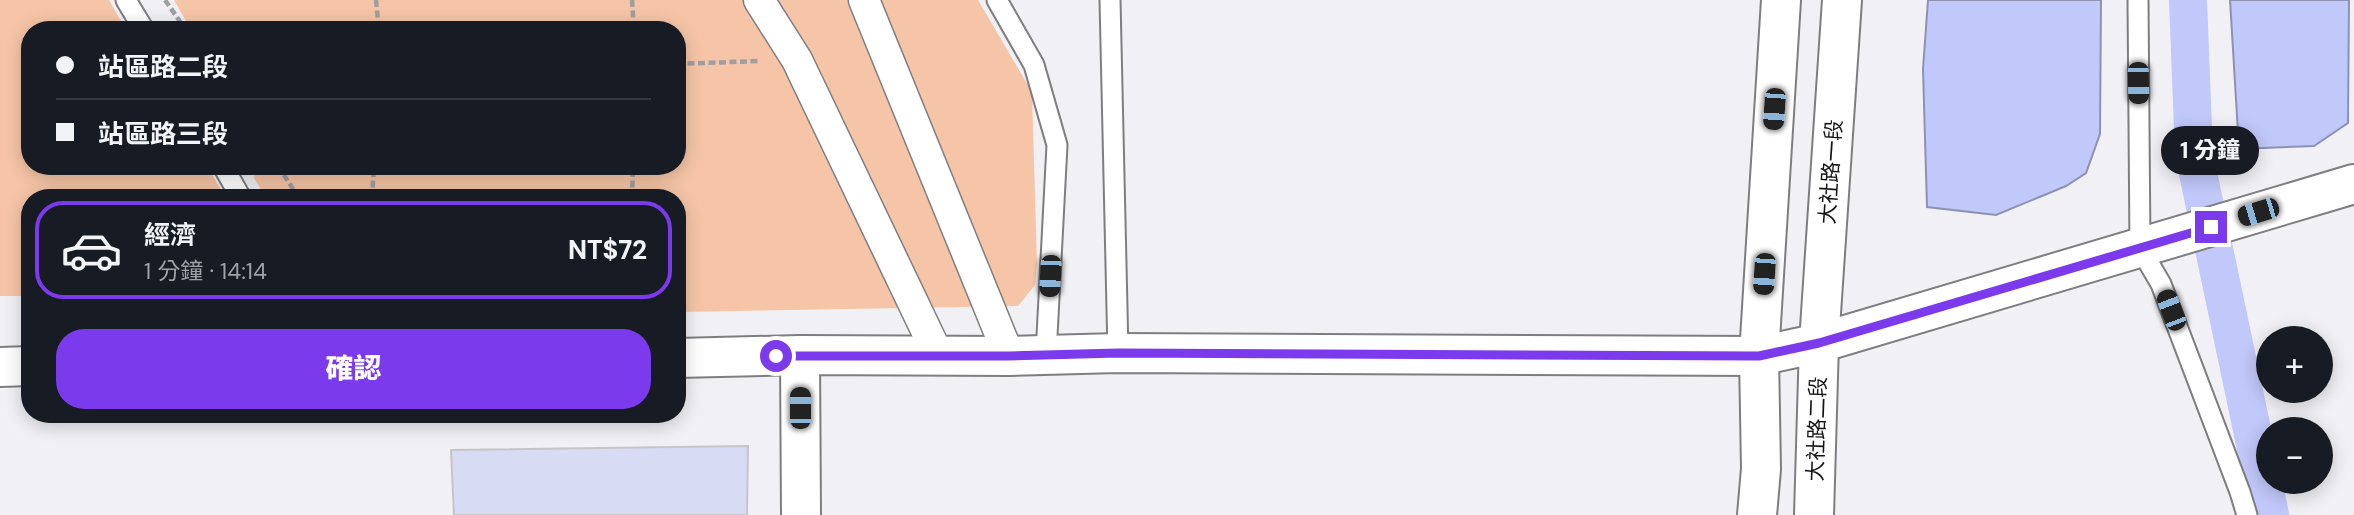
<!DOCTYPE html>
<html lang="zh-TW">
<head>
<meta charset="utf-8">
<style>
	body { margin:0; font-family:"DM Sans","Noto Sans TC",sans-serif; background:#242831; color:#f1f3f6; height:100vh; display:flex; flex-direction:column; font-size:26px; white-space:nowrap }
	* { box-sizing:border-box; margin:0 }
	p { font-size:23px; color:#9ea1a6 }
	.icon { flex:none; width:38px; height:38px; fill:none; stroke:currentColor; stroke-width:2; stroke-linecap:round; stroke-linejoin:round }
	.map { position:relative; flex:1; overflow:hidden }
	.drawer { position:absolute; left:21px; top:189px; width:665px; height:234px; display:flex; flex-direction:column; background:#171b24; border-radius:28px; box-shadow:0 4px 18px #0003 }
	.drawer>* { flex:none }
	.hud { position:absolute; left:21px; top:21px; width:665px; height:154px; border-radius:28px; box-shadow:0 4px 18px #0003; display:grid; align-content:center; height:154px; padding:0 35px; background:#171b24 }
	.controls { position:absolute; left:2256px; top:326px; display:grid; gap:14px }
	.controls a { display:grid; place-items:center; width:77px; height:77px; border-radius:50%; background:#171b24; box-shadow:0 4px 18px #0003; font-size:35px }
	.end { position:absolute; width:32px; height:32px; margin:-16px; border:9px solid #7c3aed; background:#fff; box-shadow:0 0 0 4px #fff }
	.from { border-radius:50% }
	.bubble { position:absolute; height:49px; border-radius:24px; background:#171b24; box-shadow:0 4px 18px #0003; font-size:23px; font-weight:800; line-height:49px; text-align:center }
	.car { position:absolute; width:21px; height:42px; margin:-21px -10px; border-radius:9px; box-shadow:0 0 5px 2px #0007; background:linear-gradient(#222 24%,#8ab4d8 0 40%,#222 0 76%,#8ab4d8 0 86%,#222 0) }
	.hud b { display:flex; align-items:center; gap:24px; height:66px; font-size:26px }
	.hud b+b { border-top:2px solid #363941 }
	.hud i { width:18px; height:18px; background:#f1f3f6 }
	ul { padding:12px 0 0; list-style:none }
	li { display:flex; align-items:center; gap:21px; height:98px; margin:0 14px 10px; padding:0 21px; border:4px solid transparent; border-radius:28px }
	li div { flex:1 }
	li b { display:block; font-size:26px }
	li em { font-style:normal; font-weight:800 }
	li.current { border-color:#7c3aed }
	li>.icon { width:63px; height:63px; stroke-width:1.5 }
	.button { display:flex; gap:14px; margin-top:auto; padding:14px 35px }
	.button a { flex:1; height:80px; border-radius:28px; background:#7c3aed; color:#fff; font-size:28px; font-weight:800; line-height:80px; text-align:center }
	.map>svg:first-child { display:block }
	.green { fill:#f6c5a7 }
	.water { fill:#c1c8fa; stroke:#8d92b5; stroke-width:2 }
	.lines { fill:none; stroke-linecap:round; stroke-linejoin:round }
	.canal { stroke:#c1c8fa; stroke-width:38 }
	.building { fill:#d7dbf4; stroke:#c5c5c8; stroke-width:2 }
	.service-casing { stroke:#7e7e81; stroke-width:23 }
	.pedestrian-casing { stroke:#7e7e81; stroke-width:33 }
	.minor-casing { stroke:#7e7e81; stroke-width:42 }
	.tertiary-casing { stroke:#7e7e81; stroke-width:42 }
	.path { stroke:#9f9fa2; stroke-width:4.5; stroke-dasharray:7 3.5; stroke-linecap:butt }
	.service { stroke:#fff; stroke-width:19 }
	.pedestrian { stroke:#fff; stroke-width:30 }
	.minor { stroke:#fff; stroke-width:38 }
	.tertiary { stroke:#fff; stroke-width:38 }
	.route { stroke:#7c3aed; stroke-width:9 }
	.labels { text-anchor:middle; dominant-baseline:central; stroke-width:5; stroke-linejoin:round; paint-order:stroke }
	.street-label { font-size:21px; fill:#141415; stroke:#fff }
</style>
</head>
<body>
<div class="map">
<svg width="2354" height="515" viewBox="0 0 2354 515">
	<rect width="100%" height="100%" fill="#f1f1f5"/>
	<g class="green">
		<polygon points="0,0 109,0 126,30 30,30 30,166 207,166 226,198 30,198 30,296 0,296"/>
		<polygon points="174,0 978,0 1032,92 1037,264 1035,285 1018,306 677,312 677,198 266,198 254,178 256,166 677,166 677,30 191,30"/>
	</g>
	<g class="water">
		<polygon points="1928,0 2101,0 2100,134 2086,173 2066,186 1996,215 1927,207 1923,69"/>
		<polygon points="2230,0 2349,0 2348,123 2314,146 2239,149"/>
	</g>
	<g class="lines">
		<polyline class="canal" points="2188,0 2194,154 2270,515"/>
	</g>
	<polygon class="building" points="748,446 747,515 454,515 451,450"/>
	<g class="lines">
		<g class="service-casing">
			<g id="service">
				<polyline points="126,0 144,30"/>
				<polyline points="997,0 1034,65 1057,145 1046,355"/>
				<polyline points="1110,0 1118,353"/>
				<polyline points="2138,0 2140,248 2161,284 2240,492 2247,515"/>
				<polyline points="223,166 241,198"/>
			</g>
		</g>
		<g class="pedestrian-casing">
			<g id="pedestrian">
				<polyline points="759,0 797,60 939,357"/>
				<polyline points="864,0 1009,356"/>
			</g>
		</g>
		<g class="minor-casing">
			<g id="minor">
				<polyline points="800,355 801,515"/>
				<polyline points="677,358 800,355 1009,356 1118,353 1759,356 1819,343 2354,184"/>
				<polyline points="0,367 30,366"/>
			</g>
		</g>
		<g class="tertiary-casing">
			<g id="tertiary">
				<polyline points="1757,515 1761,469 1759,356 1781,0"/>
				<polyline points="1814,515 1819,343 1842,0"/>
			</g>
		</g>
		<g class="path">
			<polyline points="165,0 186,30"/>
			<polyline points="376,0 379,30"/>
			<polyline points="632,0 634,30"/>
			<polyline points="677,64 758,61"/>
			<polyline points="278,166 299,198"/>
			<polyline points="372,198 374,166"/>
			<polyline points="632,198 633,166"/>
		</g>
		<use href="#service" class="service"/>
		<use href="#pedestrian" class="pedestrian"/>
		<use href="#minor" class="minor"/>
		<use href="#tertiary" class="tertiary"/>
	</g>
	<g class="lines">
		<polyline class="route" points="776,356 1009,356 1118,353 1759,356 1819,343 2211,227"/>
	</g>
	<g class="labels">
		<g class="street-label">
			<text transform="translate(1831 172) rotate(-86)">大社路一段</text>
			<text transform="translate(1817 429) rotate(-88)">大社路二段</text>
		</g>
	</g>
</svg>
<div class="controls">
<a>+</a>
<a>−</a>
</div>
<i class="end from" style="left:776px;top:356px"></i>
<i class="end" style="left:2211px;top:227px"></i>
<div class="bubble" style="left:2161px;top:126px;width:98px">1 分鐘</div>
<i class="car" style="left:2138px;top:83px;rotate:179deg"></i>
<i class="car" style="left:1774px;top:109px;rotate:184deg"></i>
<i class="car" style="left:2258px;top:212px;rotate:253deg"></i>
<i class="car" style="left:1764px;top:274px;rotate:184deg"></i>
<i class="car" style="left:1050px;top:276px;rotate:183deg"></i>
<i class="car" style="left:2171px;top:310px;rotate:339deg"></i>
<i class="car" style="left:800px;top:408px;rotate:0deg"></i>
<div class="hud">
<b><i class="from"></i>站區路二段</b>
<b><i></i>站區路三段</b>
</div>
<section class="drawer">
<ul>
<li class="current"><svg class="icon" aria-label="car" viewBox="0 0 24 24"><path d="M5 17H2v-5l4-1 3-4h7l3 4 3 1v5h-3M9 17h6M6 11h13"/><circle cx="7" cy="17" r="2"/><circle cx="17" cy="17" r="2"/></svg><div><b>經濟</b><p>1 分鐘 · 14:14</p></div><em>NT$72</em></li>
</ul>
<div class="button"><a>確認</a></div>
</section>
</div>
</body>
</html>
